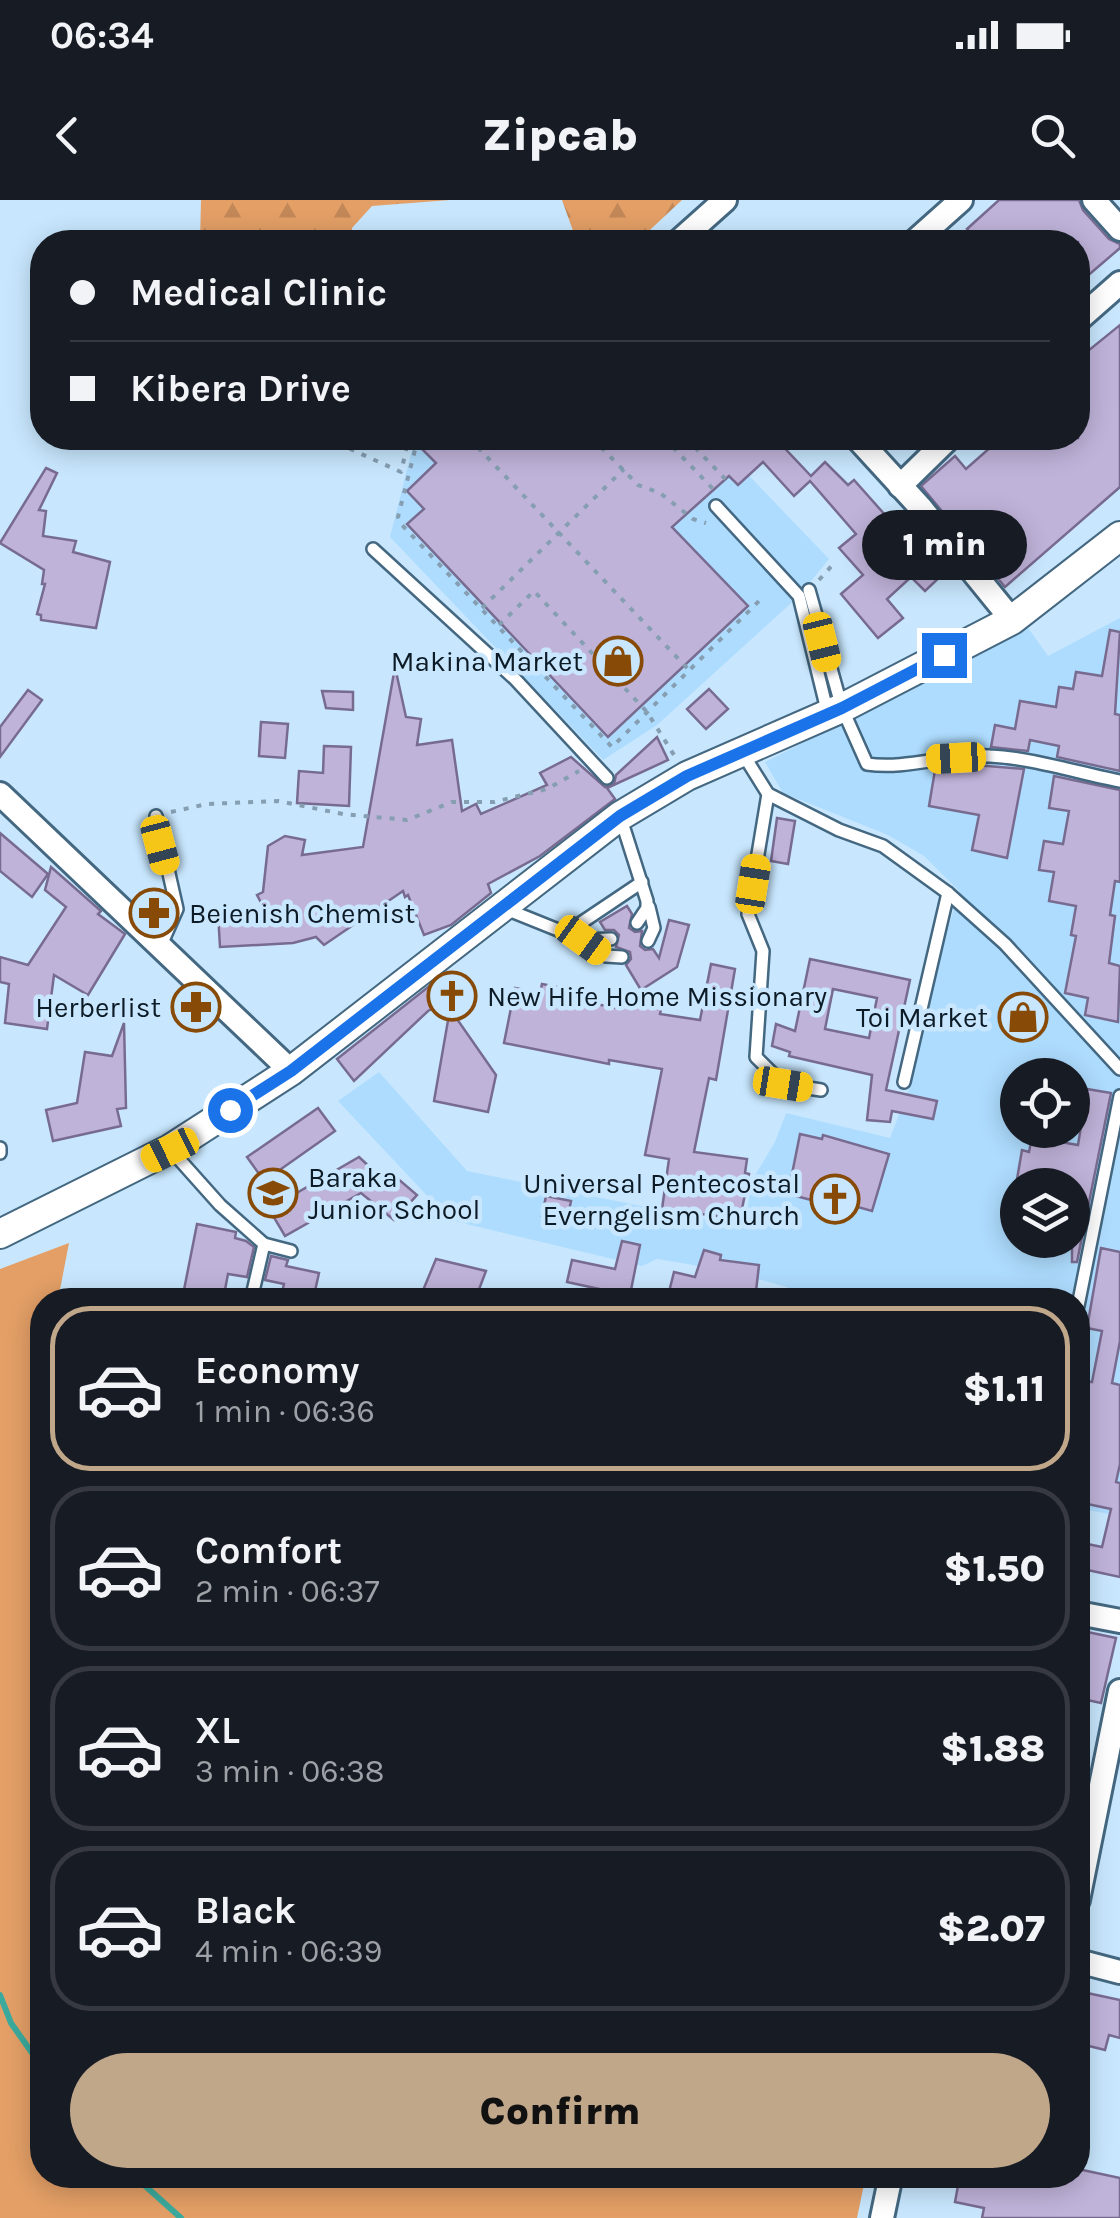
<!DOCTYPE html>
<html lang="en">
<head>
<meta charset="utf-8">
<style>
	body { margin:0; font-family:Karla,sans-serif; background:#242831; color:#f1f3f6; height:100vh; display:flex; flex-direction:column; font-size:38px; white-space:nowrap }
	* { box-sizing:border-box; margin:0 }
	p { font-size:32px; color:#9ea1a6 }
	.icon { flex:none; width:55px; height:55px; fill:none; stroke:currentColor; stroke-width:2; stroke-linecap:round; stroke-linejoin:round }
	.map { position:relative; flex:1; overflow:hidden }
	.drawer { position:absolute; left:30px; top:1088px; width:1060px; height:900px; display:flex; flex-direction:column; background:#171b24; border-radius:40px; box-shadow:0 5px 25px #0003 }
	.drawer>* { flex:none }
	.hud { position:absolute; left:30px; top:30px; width:1060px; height:220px; border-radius:40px; box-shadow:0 5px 25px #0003; display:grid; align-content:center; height:220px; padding:0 40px; background:#171b24 }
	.tools { position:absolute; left:1000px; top:858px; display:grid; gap:20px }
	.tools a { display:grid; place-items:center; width:90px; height:90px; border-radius:50%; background:#171b24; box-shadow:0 5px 25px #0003; font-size:50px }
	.end { position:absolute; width:45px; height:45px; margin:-22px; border:12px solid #1a73e8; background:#fff; box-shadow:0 0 0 5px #fff }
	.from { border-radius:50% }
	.bubble { position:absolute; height:70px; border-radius:35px; background:#171b24; box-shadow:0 5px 25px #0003; font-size:32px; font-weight:800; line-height:70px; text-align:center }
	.car { position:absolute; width:30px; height:60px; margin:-30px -15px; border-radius:12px; box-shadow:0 0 8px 2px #0007; background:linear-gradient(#f5c518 24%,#345 0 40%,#f5c518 0 76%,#345 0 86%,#f5c518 0) }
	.hud b { display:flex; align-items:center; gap:35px; height:95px; font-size:38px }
	.hud b+b { border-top:2px solid #363941 }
	.hud i { width:25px; height:25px; background:#f1f3f6 }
	ul { padding:18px 0 0; list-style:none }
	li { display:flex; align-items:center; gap:30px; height:165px; margin:0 20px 15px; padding:0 20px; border:5px solid #363941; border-radius:40px }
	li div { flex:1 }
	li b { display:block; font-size:38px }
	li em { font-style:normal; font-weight:800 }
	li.on { border-color:#c1a78a }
	li>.icon { width:90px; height:90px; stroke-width:1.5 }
	.button { display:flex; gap:20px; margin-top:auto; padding:20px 40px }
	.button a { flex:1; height:115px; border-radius:60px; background:#c1a78a; color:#111; font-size:40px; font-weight:800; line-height:115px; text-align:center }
	.status { display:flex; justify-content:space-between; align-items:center; height:70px; padding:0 50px; background:#171b24; direction:ltr }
	.status svg { height:28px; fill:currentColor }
	header { display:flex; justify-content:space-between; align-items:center; height:130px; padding:0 40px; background:#171b24; font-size:45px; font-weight:800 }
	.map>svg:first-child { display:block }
	.built { fill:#aedcfe; fill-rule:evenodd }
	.forest { fill:url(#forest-firs) }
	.garden { fill:#e39f66 }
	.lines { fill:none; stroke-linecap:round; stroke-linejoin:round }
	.stream { stroke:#3baa9c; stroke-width:6 }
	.building { fill:#c0b3da; stroke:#786b90; stroke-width:2.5; fill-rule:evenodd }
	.service-casing { stroke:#446881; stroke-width:16 }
	.minor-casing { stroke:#446881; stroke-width:28 }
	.tertiary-casing { stroke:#446881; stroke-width:32 }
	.path { stroke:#859eb1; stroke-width:4; stroke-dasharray:5 8; stroke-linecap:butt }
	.service { stroke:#fff; stroke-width:11 }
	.minor { stroke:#fff; stroke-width:22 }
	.tertiary { stroke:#fff; stroke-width:28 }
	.route { stroke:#1a73e8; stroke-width:12 }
	.labels { text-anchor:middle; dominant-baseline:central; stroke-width:9; stroke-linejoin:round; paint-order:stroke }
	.poi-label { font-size:28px; fill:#0d1b26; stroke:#c8e7fe; text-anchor:end }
</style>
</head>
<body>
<div class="status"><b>06:34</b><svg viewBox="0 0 49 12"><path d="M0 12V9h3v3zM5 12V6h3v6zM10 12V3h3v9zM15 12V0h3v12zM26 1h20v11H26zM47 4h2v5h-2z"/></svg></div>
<header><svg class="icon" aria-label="back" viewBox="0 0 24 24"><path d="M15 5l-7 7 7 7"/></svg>Zipcab<svg class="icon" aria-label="search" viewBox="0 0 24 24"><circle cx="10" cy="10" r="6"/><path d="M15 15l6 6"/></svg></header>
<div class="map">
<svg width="1120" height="2018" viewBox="0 0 1120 2018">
	<defs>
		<pattern id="forest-firs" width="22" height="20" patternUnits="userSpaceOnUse" patternTransform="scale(2.5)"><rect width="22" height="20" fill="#e39f66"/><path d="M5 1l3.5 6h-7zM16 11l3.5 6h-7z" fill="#c28858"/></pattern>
	</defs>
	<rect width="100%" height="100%" fill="#c8e7fe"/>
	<g class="built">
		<polygon points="415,238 713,238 829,359 799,396 657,525 603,560 390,337"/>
		<path d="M 1120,418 L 1120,1316 L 1078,1308 L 1078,1100 L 829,1100 L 766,1081 L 688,1064 L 657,1059 L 642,1066 L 450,1020 L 338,901 L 379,872 L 467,971 L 716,1021 L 746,1022 L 751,982 L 775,942 L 786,913 L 890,938 L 912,881 L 938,763 L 959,691 L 924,656 L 888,635 L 783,593 L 765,562 L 997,445 L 1026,425 L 1048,456 ZM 1018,875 L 1072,875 L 1072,930 L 1018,930 ZM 1018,985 L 1072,985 L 1072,1040 L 1018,1040 Z"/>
	</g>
	<g class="forest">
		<polygon points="201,0 450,0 372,6 352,28 352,42 200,42"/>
		<polygon points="562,0 682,0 637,42 577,42"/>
	</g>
	<polygon class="garden" points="69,1043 58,1100 42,1100 42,1975 866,1975 857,2018 0,2018 0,1069"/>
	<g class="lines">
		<g class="stream">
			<polyline points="0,1795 11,1823 42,1867"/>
			<polyline points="133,1975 181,2018"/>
		</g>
	</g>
	<g class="building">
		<polygon points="999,0 1079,0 1083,10 1109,39 1120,44 1120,48 1078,84 1078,42 959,42 970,33 967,29"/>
		<polygon points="1120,125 1120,287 1005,387 921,286 955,256 966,269 1001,238 1078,238 1078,159"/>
		<polygon points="411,238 775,238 811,276 825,262 848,285 854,280 886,316 891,313 942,375 925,391 911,377 887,399 903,418 878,438 841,394 863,375 839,348 856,334 810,281 794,296 763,262 738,285 729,276 672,327 748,406 608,537 407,324 424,309 407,291 436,263"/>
		<polygon points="46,268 57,273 39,310 46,311 43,336 76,341 73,352 110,362 96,428 41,420 41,415 37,414 45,384 42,384 44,370 0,343"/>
		<polygon points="1110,430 1120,432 1115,514 1120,515 1120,571 1057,557 1059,546 1030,540 1028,551 991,547 995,525 1015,529 1020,501 1056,507 1059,487 1073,489 1076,472 1102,476"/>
		<polygon points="395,467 406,517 421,519 417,545 452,540 462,611 476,604 481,614 547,585 540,573 571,557 605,587 614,584 616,575 657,537 668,560 607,588 615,599 540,656 488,684 491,693 451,725 424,735 408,695 405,697 403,691 324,745 316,737 293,743 220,747 218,713 265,710 257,695 263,692 268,646 285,636 305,640 302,655 363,647"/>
		<polygon points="709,489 728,509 706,529 687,509"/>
		<polygon points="28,490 42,500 0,557 0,527"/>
		<polygon points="322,491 353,492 353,510 326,508"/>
		<polygon points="261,522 288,524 285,558 259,556"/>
		<polygon points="324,546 351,547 349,606 297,603 299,571 323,573"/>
		<polygon points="975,565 1024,569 1007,658 972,650 979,615 929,606 935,570"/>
		<polygon points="1054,576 1120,590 1120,682 1115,681 1110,715 1115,716 1109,763 1120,766 1118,822 1085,815 1088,798 1065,793 1076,736 1071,735 1076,706 1049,701 1054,672 1039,670 1044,641 1063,644 1069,611 1049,608"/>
		<polygon points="777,618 795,621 788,664 771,661"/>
		<polygon points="0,633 48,674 32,697 0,671"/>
		<polygon points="51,667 101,711 98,714 125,734 88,795 54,775 47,829 5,823 9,784 0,782 0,757 28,765 66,707 45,690"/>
		<polygon points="627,706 632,714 629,728 635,732 642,731 640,746 645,750 653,749 659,758 669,720 689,725 677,767 641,790 626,765 631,759 630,752 616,747 619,735 614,730 605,730 600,722"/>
		<path d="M 810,759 L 910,780 L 886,890 L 937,901 L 933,919 L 892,911 L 890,922 L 867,920 L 872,875 L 789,856 L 790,852 L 772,846 L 776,824 L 795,831 ZM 833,789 L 877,798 L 869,838 L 825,829 Z"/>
		<polygon points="711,764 735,769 716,880 709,878 694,952 747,959 745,973 749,974 740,1019 662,1009 669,959 645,955 662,869 609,860 609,864 504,843 515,788 540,793 542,784 588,793 586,802 622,809 624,799 662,805 660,814 700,820"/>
		<polygon points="432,784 445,802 428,811 354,881 337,859"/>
		<polygon points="450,809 496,875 488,912 434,901"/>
		<polygon points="124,823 126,908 117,909 121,926 53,941 46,910 77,903 85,852 112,856"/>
		<polygon points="1087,889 1111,893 1077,1062 1072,1062 1072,1012 1077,985 1016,985 1022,950 1029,952 1032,937 1078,945"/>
		<polygon points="318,908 335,931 264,981 247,957"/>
		<polygon points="800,934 822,939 823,935 889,954 872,1011 851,1005 850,1010 788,994"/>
		<polygon points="359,957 390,986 397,978 417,995 394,1020 361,993 285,1036 269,1009"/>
		<polygon points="546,996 571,1001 567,1021 542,1016"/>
		<polygon points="197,1024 236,1032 235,1038 246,1041 254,1047 247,1077 228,1074 223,1100 183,1095"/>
		<polygon points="622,1041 640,1045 629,1100 603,1100 604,1090 567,1082 572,1060 615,1069"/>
		<polygon points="1101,1048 1120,1052 1120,1141 1112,1183 1120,1185 1120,1264 1116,1282 1120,1283 1120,1377 1078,1368 1078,1342 1102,1347 1111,1309 1078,1302 1078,1180 1092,1182 1102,1131 1087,1128"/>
		<polygon points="704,1050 721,1055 720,1060 759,1065 755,1100 667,1100 674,1072 695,1077"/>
		<polygon points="271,1056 288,1060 286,1066 319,1073 313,1100 280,1100 284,1084 265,1080"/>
		<polygon points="436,1059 486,1071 475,1100 419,1100"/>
		<polygon points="1078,1430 1116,1438 1101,1503 1078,1498"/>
		<polygon points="1078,1791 1120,1800 1120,1838 1109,1835 1105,1850 1081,1844 1084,1831 1078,1829"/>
		<polygon points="1078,1969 1120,1978 1120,2018 982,2018 984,2008 955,2002 960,1975 1078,1975"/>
	</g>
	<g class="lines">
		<g class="service-casing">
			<g id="service">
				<polyline points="716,306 799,396 828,514"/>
				<polyline points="373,349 515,479 607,578"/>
				<path d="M 809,390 L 842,508 L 867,564 C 908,570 949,553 990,556 C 1033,558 1078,573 1120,581"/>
				<polyline points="743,554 768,594 839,630 883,646 948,693 1005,744 1120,869"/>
				<polyline points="768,594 748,714 763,751 756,857 783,884 821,890"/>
				<polyline points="156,616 177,709 161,745"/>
				<polyline points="620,616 647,701 647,708 637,723"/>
				<polyline points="506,709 583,740 611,739"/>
				<polyline points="566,733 642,682"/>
				<polyline points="583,740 606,756 622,757"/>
				<polyline points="648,741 654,728 649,707"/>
				<polyline points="904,882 948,693"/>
				<polyline points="0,948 0,953"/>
				<polyline points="170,949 220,1005 264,1044 251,1100"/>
				<polyline points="264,1044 291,1051"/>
				<polyline points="1078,1106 1120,896"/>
			</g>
		</g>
		<g class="minor-casing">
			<g id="minor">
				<polyline points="1094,0 1120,29"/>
				<polyline points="678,42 725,0"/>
				<polyline points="914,42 961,0"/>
				<polyline points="1078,120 1120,83"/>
				<polyline points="857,238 921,308 1012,420"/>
				<polyline points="900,286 949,238"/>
				<polyline points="0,594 291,871"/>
				<polyline points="1078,1413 1120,1421"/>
				<polyline points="1078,1700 1120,1491"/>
				<polyline points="1078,1761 1120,1772"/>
				<polyline points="882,2018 891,1975"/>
			</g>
		</g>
		<g class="tertiary-casing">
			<polyline id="tertiary" points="0,1034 170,949 291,871 620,616 687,576 842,508 1012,420 1120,336"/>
		</g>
		<g class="path">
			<polyline points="326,238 401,272 409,238"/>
			<polyline points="418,238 398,317 402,325 612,547 759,401"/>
			<polyline points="469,238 689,470"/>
			<polyline points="592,238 638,285 660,293 693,319 706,323"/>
			<polyline points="664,238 714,290"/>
			<polyline points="686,238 731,285"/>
			<polyline points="819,380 836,361"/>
			<polyline points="482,408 624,269"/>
			<polyline points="499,425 534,391 647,512 674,555"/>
			<polyline points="171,612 207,604 278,601 343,614 407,620 452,602 494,602 547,589 579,571"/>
		</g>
		<use href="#service" class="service"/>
		<use href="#minor" class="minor"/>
		<use href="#tertiary" class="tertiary"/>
	</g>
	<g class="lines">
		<polyline class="route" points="230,910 291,871 620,616 687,576 842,508 944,455"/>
	</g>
	<defs>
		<g id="shop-ring" transform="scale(2.5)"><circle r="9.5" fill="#c8e7fe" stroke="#874a07" stroke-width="1.5"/><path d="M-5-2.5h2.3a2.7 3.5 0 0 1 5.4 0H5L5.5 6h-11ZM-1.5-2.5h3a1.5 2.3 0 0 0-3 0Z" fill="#874a07"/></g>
		<g id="pharmacy-ring" transform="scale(2.5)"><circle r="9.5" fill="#c8e7fe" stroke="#874a07" stroke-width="1.5"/><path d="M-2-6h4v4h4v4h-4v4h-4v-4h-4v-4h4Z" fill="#874a07"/></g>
		<g id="church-ring" transform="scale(2.5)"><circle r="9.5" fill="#c8e7fe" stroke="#874a07" stroke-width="1.5"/><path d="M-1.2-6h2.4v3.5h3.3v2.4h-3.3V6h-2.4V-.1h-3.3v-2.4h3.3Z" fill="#874a07"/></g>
		<g id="school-ring" transform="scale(2.5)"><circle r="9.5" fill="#c8e7fe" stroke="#874a07" stroke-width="1.5"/><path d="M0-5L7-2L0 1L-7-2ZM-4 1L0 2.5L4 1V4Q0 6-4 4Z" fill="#874a07"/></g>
	</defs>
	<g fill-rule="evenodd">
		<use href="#shop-ring" x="618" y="461"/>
		<use href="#pharmacy-ring" x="154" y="713"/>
		<use href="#church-ring" x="452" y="796"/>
		<use href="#pharmacy-ring" x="196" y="807"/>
		<use href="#shop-ring" x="1023" y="817"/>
		<use href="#school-ring" x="273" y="993"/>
		<use href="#church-ring" x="835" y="999"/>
	</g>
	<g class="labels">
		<g class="poi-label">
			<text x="583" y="461">Makina Market</text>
			<text x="189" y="713" text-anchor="start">Beienish Chemist</text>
			<text x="487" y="796" text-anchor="start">New Hife Home Missionary</text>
			<text x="161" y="807">Herberlist</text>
			<text x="988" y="817">Toi Market</text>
			<text x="308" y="977" text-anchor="start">Baraka<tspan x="308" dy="32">Junior School</tspan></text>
			<text x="800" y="983">Universal Pentecostal<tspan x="800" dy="32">Everngelism Church</tspan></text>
		</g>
	</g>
</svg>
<div class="tools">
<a><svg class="icon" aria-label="locate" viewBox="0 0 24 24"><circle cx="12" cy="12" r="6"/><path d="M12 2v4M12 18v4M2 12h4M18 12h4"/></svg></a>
<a><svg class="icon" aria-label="layers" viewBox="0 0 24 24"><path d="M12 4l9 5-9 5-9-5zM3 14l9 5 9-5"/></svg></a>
</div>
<i class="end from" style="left:230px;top:910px"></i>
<i class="end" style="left:944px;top:455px"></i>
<div class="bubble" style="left:862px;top:310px;width:165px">1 min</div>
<i class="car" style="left:822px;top:442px;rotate:166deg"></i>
<i class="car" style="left:956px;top:558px;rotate:267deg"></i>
<i class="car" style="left:160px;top:645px;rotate:165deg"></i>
<i class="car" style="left:753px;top:684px;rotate:9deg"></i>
<i class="car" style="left:583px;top:740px;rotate:126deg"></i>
<i class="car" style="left:783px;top:884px;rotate:99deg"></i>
<i class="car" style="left:170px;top:950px;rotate:244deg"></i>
<div class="hud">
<b><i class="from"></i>Medical Clinic</b>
<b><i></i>Kibera Drive</b>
</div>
<section class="drawer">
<ul>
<li class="on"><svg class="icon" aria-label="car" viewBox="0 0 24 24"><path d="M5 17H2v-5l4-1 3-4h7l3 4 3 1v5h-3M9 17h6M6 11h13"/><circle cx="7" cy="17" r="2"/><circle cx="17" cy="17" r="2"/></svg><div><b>Economy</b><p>1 min · 06:36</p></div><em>$1.11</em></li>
<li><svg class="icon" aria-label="car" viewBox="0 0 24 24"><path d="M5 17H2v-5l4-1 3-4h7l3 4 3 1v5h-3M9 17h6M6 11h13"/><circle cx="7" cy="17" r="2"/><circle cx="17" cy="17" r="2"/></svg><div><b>Comfort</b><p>2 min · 06:37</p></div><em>$1.50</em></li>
<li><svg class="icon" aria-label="car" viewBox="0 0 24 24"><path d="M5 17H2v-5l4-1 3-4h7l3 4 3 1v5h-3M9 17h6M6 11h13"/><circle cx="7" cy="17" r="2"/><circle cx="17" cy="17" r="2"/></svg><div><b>XL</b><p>3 min · 06:38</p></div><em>$1.88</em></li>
<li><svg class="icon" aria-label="car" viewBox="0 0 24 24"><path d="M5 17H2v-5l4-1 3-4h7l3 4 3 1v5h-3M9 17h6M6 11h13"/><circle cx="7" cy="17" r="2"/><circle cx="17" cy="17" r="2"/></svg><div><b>Black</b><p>4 min · 06:39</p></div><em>$2.07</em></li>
</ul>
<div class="button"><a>Confirm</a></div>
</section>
</div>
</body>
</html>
